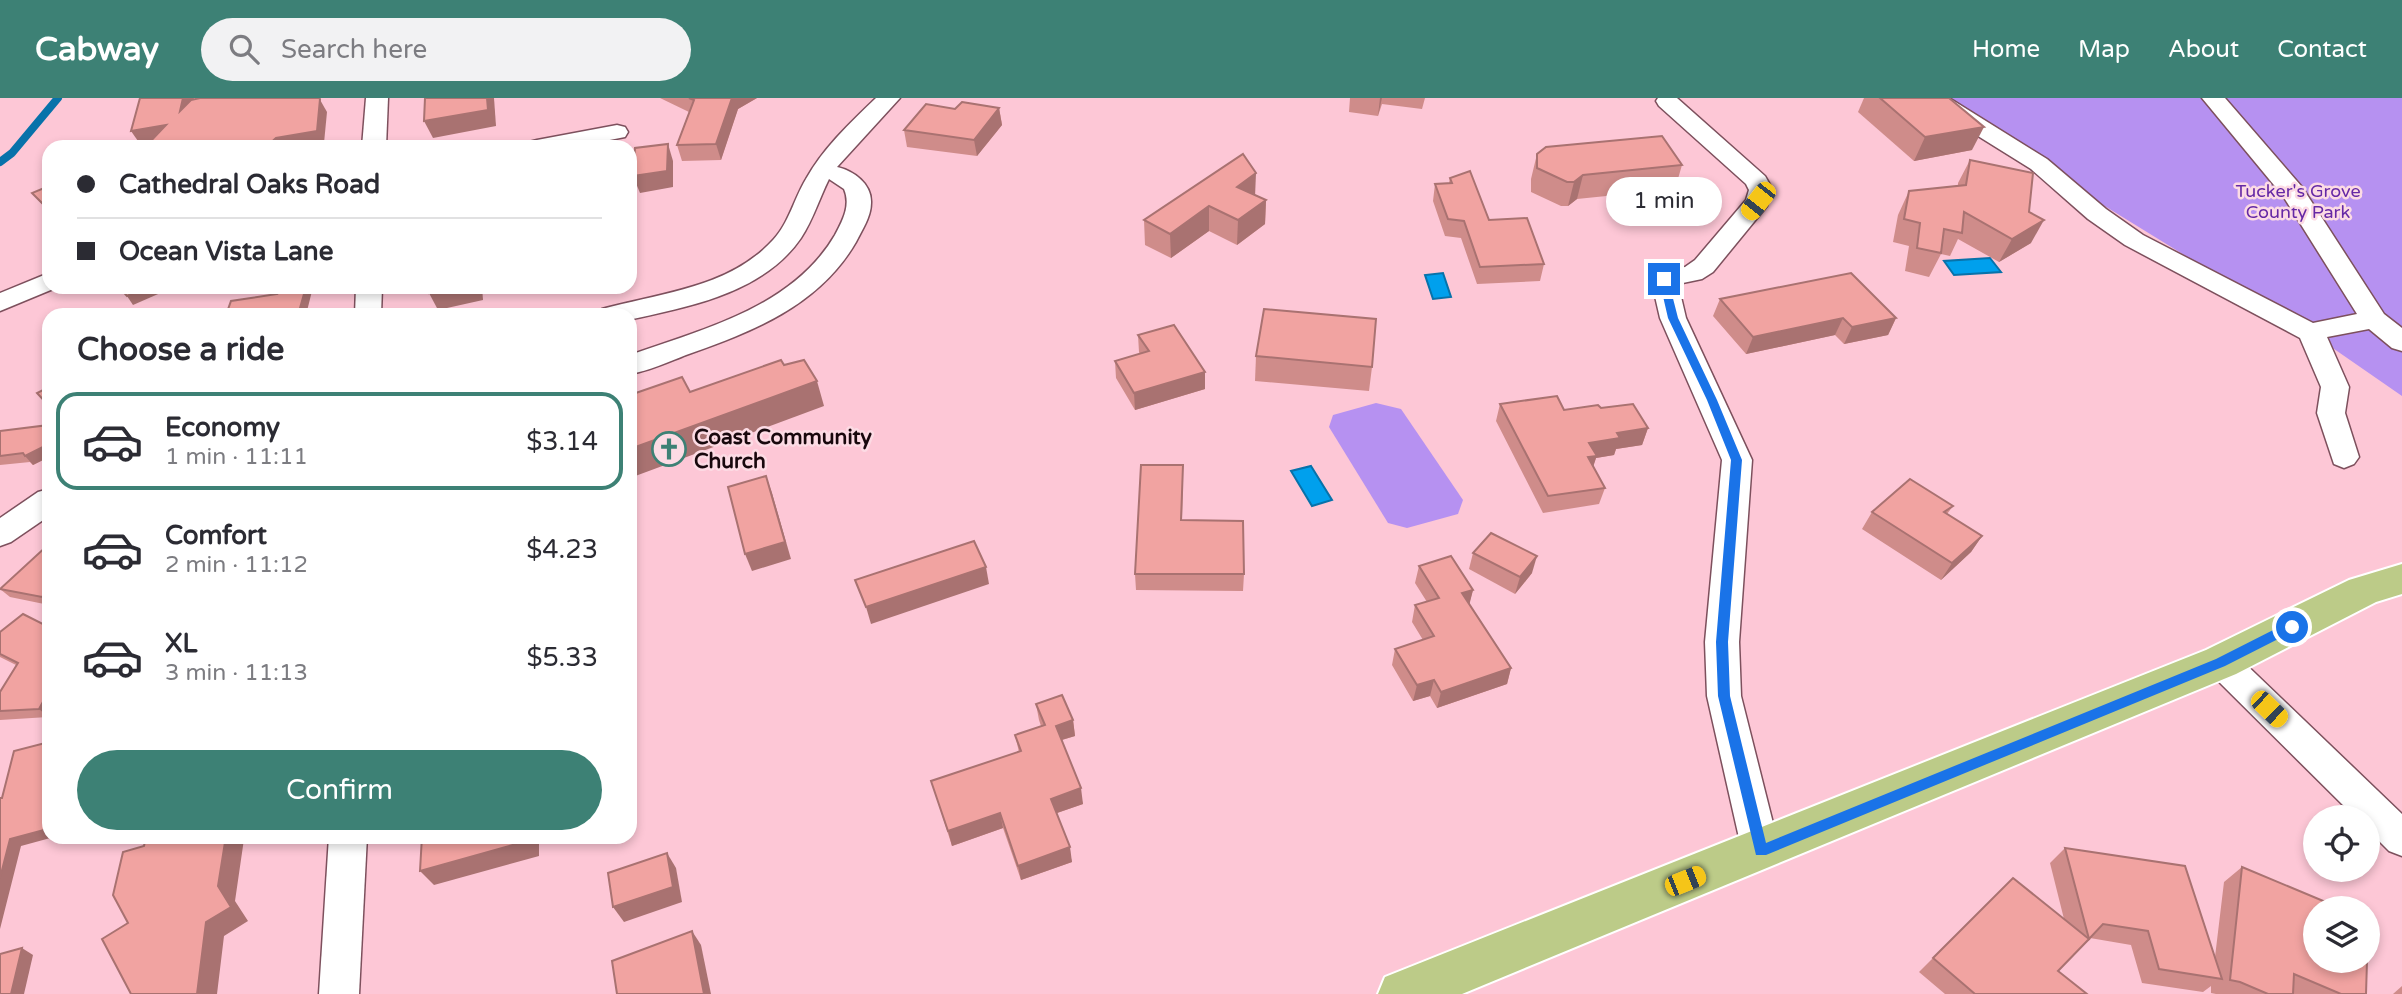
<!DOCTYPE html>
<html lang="en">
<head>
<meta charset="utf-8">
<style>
	body { margin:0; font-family:"Varela Round",sans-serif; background:#f2f2f3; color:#2b2b33; height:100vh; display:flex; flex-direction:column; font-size:26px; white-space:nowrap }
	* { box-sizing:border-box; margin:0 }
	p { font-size:23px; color:#7c7c81 }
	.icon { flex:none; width:38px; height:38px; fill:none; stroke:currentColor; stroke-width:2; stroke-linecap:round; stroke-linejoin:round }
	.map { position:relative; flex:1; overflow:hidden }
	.side { position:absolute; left:42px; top:210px; width:595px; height:536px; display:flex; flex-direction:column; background:#fff; border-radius:21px; box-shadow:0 4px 10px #0003 }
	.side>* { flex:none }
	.guide { position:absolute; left:42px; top:42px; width:595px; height:154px; border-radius:21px; box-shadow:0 4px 10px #0003; display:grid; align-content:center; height:154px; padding:0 35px; background:#fff }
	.tools { position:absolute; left:2303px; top:707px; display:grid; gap:14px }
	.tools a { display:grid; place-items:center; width:77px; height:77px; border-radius:50%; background:#fff; box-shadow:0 4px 10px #0003; font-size:35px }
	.end { position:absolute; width:32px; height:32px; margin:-16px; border:9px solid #1a73e8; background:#fff; box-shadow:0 0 0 4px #fff }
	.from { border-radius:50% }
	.bubble { position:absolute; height:49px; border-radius:24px; background:#fff; box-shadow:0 4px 10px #0003; font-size:23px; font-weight:600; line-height:49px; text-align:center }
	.car { position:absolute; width:21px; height:42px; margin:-21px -10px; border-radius:9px; box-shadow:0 0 5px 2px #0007; background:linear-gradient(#f5c518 24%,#345 0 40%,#f5c518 0 76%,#345 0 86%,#f5c518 0) }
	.guide b { display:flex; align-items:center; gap:24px; height:66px; font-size:26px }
	.guide b+b { border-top:2px solid #e1e1e2 }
	.guide i { width:18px; height:18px; background:#2b2b33 }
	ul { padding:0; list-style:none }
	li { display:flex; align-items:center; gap:21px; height:98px; margin:0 14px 10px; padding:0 21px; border:4px solid transparent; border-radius:21px }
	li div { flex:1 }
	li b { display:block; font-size:26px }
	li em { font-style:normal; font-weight:600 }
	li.selected { border-color:#3d8175 }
	li>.icon { width:63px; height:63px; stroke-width:1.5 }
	h2 { padding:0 35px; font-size:32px; line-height:84px }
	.cta { display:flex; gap:14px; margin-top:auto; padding:14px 35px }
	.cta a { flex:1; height:80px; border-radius:42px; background:#3d8175; color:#fff; font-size:28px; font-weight:600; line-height:80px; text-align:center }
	header { display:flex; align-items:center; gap:42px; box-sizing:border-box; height:98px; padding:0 35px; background:#3d8175; color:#fff }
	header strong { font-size:33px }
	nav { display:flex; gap:38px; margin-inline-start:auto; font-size:24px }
	.search { width:490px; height:63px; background:#f2f2f3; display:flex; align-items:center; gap:18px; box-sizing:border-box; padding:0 24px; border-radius:38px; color:#7c7c81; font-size:26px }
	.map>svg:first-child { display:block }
	.green { fill:#b691f1 }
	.water { fill:#00a0ed; stroke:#0772aa; stroke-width:2 }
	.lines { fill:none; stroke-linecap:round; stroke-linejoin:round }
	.stream { stroke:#0772aa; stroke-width:8 }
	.minor-casing { stroke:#7d505d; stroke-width:3 }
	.major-casing { stroke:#fff; stroke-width:4 }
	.minor { fill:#fff; fill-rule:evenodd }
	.major { fill:#bccb88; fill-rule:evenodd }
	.wall { fill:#cf8c8a }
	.shaded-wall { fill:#a97271 }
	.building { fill:#f1a3a1; stroke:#a97271; stroke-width:2 }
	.route { fill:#1a73e8 }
	.labels { text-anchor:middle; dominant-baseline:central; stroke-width:5; stroke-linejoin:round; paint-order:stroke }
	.far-park-label { font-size:18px; fill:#6528a5; stroke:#fcdbe4 }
	.poi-label { font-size:21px; font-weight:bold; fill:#18080d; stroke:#fcdbe4; text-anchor:start }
</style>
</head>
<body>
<header>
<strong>Cabway</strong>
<div class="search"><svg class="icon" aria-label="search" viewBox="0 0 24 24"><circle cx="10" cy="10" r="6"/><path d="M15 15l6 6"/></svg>Search here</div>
<nav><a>Home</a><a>Map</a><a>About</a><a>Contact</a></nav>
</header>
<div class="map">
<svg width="2402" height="896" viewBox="0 0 2402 896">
	<rect width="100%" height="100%" fill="#fdc7d6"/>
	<g class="green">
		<polygon points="1929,0 2402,0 2402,298 2311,235"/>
		<polygon points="1376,305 1401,311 1463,402 1458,416 1407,430 1388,425 1329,329 1333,317"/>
	</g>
	<g class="water">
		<polygon points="1990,160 2001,174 1954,177 1944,163"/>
		<polygon points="1443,175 1451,199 1433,201 1425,177"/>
		<polygon points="1311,368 1332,402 1312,408 1291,373"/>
	</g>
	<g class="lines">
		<polyline class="stream" points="0,64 12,55 58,0"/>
		<g class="minor-casing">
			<g id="minor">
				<polygon points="366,0 388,0 386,49 362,49"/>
				<path d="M 876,0 L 900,0 L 837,69 C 854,73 872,86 871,105 C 871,119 862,132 856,144 C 819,208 752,234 686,257 C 668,264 649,273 630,276 L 630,257 C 704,231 793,209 835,137 C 843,122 851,107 844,91 L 829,81 C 819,101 813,122 801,140 C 764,194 692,208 633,221 L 630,222 L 630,217 L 598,217 L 602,211 C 661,195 729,190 773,142 C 789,125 794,101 806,81 C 824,49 850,25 876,0 Z"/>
				<polygon points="1658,0 1677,0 1765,78 1773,92 1767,108 1713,174 1702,181 1678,186 1686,220 1752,362 1739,544 1741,598 1780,753 1774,765 1761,770 1748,765 1742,753 1707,598 1705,544 1722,362 1660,220 1651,181 1655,175 1685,169 1695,162 1746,102 1749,92 1746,86 1659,8 1656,3"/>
				<polygon points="1922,0 1949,0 2047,61 2106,111 2143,137 2313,225 2357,216 2283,98 2202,0 2225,0 2302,89 2384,216 2402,230 2402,253 2392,250 2369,231 2327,239 2349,289 2345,315 2359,359 2354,366 2344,370 2334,366 2317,315 2321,289 2300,240 2125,147 2088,121 2031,71 1925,5"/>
				<polygon points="617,27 625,29 628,34 625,39 574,49 525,49 529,44 537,42"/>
				<polygon points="49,175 49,189 58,189 0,213 0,195"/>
				<polygon points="356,189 382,189 381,217 355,217"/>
				<polygon points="49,391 49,418 11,444 0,448 0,420 38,394"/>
				<polygon points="2221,550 2233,554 2402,716 2402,758 2389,753 2368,732 2368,719 2355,719 2209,574 2204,564 2209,554"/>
				<polygon points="329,738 367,738 359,896 319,896"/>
			</g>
		</g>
		<g class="major-casing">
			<polygon id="major" points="2402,466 2402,496 2376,504 2236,576 1462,896 1378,896 1385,879 2206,552 2349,482"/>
		</g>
		<use href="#minor" class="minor"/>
		<use href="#major" class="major"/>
	</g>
	<g class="wall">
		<polygon points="660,0 757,0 738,11 721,62 682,63 677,47 689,14"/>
		<polygon points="1350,0 1425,0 1422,11 1382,6 1378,18 1349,14"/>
		<polygon points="1864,0 1949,0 1972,52 1914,63 1858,14"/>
		<polygon points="999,10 1002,27 977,58 907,49 904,32"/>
		<polygon points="1537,56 1682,67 1675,91 1577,101 1568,108 1561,108 1531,94 1531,81"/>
		<polygon points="1970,62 2029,114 2031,145 1999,164 1958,141 1950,158 1941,156 1929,179 1905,173 1909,148 1893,144 1898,117 1909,93 1958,88 1958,85"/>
		<polygon points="1450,80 1489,122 1544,166 1540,183 1477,186 1461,140 1445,138 1433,103 1435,86 1449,85"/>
		<polygon points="49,88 49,114 32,95"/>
		<polygon points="1256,97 1266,102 1265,126 1237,147 1209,133 1171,160 1145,147 1144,122"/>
		<polygon points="1720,201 1896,220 1888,237 1844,246 1835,237 1746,256 1713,218"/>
		<polygon points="1138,237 1205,274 1205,291 1135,312 1116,280 1115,263 1140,256 1139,254"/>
		<polygon points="1256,258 1372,269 1369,293 1255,283"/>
		<polygon points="1500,306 1564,312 1601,310 1648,330 1642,347 1616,351 1614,357 1596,360 1593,369 1605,390 1599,406 1543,415 1496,323"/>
		<polygon points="49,327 49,359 33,367 30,364 0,367 0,333"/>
		<polygon points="1183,384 1182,422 1244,476 1243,493 1136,492 1135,476"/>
		<polygon points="1953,408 1947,416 1982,438 1971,454 1941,482 1862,431 1872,414"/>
		<polygon points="49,446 49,507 10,499 0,491"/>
		<polygon points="1473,455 1532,475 1515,496 1469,471"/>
		<polygon points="1419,468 1473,492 1469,506 1511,570 1507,586 1437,610 1430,598 1413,603 1392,567 1395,551 1423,542 1412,524 1415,507 1427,504 1415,485"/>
		<polygon points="0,534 48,619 0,622 0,594 16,567 0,559"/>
		<polygon points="1036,606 1073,622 1075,638 1062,642 1083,706 1057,715 1072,764 1021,782 1003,730 952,748 931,683 1019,654 1015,637 1041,628 1039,622"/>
		<polygon points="2065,750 2215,859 2224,784 2242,769 2366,896 2216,896 2211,895 2211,888 2203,894 2142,885 2131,847 2090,840 2058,873 2087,896 1945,896 1919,874 2013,780 2064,821 2050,765"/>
		<polygon points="2402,888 2402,896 2393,896"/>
	</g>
	<g class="shaded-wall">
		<polygon points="183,0 194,0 188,25 180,13"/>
		<polygon points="319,0 327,14 324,45 305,49 266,49"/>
		<polygon points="487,0 494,0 496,28 433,40 424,23"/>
		<polygon points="732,0 757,0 738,11 721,62 716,46"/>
		<polygon points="1380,0 1382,0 1378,18"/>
		<polygon points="999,10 1002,27 977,58 974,42"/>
		<polygon points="166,27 175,40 140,46 131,33"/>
		<polygon points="1984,29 1972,52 1914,63 1925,39"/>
		<polygon points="668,46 673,63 673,89 640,95 633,78"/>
		<polygon points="1256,75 1255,99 1237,89"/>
		<polygon points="1583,77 1577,101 1568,108 1574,84"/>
		<polygon points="1266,102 1265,126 1237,147 1238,122"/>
		<polygon points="1209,108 1209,133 1171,160 1170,136"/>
		<polygon points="2044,122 2031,145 1999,164 2012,141"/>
		<polygon points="147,189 162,189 165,193 133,207 127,198"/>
		<polygon points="306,189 313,189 306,217 298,217"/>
		<polygon points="457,189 482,189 483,202 438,212 429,195"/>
		<polygon points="1843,220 1835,237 1746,256 1753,239"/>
		<polygon points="1896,220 1888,237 1844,246 1852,229"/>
		<polygon points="1205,274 1205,291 1135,312 1134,295"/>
		<polygon points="817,283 824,308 630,380 630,351"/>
		<polygon points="1648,330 1642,347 1616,351 1614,357 1596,360 1591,375 1583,376 1589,345 1617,335"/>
		<polygon points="49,346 49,359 33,367 25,358"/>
		<polygon points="766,378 772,395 791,461 752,473 745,456"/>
		<polygon points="1982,438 1971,454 1941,482 1952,465"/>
		<polygon points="1537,458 1532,475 1515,496 1520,479"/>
		<polygon points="986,469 989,486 871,526 866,509"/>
		<polygon points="630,473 636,485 630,498"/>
		<polygon points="49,492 49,506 42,499"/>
		<polygon points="1473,492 1469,508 1462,495"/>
		<polygon points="1511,570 1507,586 1437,610 1441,594"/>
		<polygon points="1434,582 1430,598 1413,603 1417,587"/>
		<polygon points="49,593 49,617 48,619 39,611"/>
		<polygon points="1073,622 1075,638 1058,643 1056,628"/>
		<polygon points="1081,690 1083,706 1054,716 1051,701"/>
		<polygon points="49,708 49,738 54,739 21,748 0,831 0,780 10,741"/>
		<polygon points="1000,715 1003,730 952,748 948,733"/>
		<polygon points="226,738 241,738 244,741 235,803 248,823 224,838 217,896 197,896 206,824 218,788"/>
		<polygon points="527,738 539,738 539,758 434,787 420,773"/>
		<polygon points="1070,749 1072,764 1021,782 1018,768"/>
		<polygon points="667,755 676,770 682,804 624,824 613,809"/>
		<polygon points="692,833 701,847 711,896 704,896"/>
		<polygon points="22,850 33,857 24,896 11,896"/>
	</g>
	<g class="building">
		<polygon points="140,0 183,0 180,13 191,2 200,0 319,0 320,1 317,33 276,40 266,49 145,49 166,27 131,33"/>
		<polygon points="425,0 487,0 488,12 424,23"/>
		<polygon points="689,0 732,0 716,46 677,47 694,2"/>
		<polygon points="1880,0 1949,0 1984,29 1925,39"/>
		<polygon points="962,4 999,10 974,42 904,32 926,6 955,11"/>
		<polygon points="1662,38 1682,67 1583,77 1574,84 1567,84 1537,70 1537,56 1546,49"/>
		<polygon points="668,46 667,73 633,78 635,50"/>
		<polygon points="1243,56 1256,75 1237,89 1266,102 1238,122 1209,108 1170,136 1144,122"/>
		<polygon points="1970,62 2033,75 2029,114 2044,122 2012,141 1964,114 1962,135 1944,131 1941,155 1917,150 1920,125 1904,121 1909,93 1966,87"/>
		<polygon points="1470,73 1489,122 1527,120 1544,166 1480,169 1464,123 1448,121 1435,86 1452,85 1450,80"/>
		<polygon points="49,88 49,112 32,95"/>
		<polygon points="1851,175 1896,220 1852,229 1843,220 1753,239 1720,201"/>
		<polygon points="119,189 147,189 127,198"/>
		<polygon points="274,189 306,189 298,217 226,217 231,203 277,196"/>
		<polygon points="429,189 457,189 429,195"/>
		<polygon points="1264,211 1376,221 1372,269 1256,258"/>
		<polygon points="1174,227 1205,274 1134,295 1115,263 1149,253 1138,237"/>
		<polygon points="781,262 784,267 804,262 817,283 630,351 630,297 682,279 690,294"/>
		<polygon points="49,289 49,308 37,295"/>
		<polygon points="1557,298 1564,312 1598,307 1601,310 1633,306 1648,330 1617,335 1620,340 1589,345 1597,358 1588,359 1605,390 1548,398 1500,306"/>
		<polygon points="49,327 49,346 25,358 23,355 0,358 0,333"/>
		<polygon points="1141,367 1183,367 1181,422 1243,423 1244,476 1135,476"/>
		<polygon points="766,378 785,444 745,456 728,389"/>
		<polygon points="1910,381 1953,408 1944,414 1982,438 1952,465 1872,414"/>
		<polygon points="1491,435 1537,458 1520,479 1473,455"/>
		<polygon points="974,443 986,469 866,509 855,482"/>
		<polygon points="49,446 49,492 42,499 0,491"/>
		<polygon points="1451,458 1473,492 1462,495 1511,570 1441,594 1434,582 1417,587 1395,551 1434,538 1415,507 1439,500 1419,468"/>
		<polygon points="23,516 49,529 49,593 39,611 0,613 0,594 18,565 0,556 0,534"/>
		<polygon points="1062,597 1073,622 1056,628 1081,690 1051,701 1070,749 1018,768 1000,715 948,733 931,683 1021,653 1015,637 1045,627 1036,606"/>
		<polygon points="49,644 49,708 44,732 10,741 0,780 0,700 2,700 14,653"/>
		<polygon points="146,738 226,738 218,788 231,809 206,824 197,896 131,896 102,841 128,825 113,797 123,754 144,748"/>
		<polygon points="422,738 527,738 527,743 420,773"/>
		<polygon points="2065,750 2185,768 2222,881 2159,871 2148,833 2103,826 2089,841"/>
		<polygon points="667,755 673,789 613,809 608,775"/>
		<polygon points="2242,769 2340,810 2315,810 2315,863 2367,863 2366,896 2341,896 2294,876 2293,896 2268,896 2240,884 2230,882"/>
		<polygon points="2013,780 2089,841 2058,873 2087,896 1975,896 1933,860"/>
		<polygon points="692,833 704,896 617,896 612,863"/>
		<polygon points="22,850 11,896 0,896 0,856"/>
	</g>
	<polygon class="route" points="1664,178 1668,181 1678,220 1717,302 1742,362 1728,544 1730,598 1766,745 2216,561 2287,525 2296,525 2296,532 2225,568 1766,757 1756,757 1718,598 1716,544 1731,362 1707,302 1668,220 1659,181"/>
	<defs>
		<g id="church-ring" transform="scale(1.75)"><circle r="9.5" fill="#fcdbe4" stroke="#3d8175" stroke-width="1.5"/><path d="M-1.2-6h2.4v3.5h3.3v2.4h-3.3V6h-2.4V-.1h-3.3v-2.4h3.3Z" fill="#3d8175"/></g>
	</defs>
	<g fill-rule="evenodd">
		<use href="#church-ring" x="669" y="351"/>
	</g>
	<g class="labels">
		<g class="far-park-label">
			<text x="2298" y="93">Tucker's Grove<tspan x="2298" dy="21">County Park</tspan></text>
		</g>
		<g class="poi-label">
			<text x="694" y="339">Coast Community<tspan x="694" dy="24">Church</tspan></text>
		</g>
	</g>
</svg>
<div class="tools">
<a><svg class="icon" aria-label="locate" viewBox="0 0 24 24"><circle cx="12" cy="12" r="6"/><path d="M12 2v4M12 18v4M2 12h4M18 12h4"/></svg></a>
<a><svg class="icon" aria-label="layers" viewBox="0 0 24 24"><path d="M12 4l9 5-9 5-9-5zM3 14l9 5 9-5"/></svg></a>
</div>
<i class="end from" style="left:2292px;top:529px"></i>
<i class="end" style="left:1664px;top:181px"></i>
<div class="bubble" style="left:1606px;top:79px;width:116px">1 min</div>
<i class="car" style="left:1758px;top:103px;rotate:218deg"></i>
<i class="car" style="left:2269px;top:611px;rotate:134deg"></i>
<i class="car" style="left:1685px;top:783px;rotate:68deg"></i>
<div class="guide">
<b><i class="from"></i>Cathedral Oaks Road</b>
<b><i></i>Ocean Vista Lane</b>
</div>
<section class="side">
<h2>Choose a ride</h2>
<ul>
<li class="selected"><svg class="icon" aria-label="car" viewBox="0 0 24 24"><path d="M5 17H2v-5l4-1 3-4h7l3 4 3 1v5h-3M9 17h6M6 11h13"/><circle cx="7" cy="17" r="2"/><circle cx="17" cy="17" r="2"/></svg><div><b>Economy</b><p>1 min · 11:11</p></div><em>$3.14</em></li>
<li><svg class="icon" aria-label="car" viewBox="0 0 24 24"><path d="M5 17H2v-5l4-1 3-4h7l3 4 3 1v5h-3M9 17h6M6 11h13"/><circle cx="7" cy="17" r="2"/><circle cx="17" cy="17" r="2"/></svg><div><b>Comfort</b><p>2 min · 11:12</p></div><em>$4.23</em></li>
<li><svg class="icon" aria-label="car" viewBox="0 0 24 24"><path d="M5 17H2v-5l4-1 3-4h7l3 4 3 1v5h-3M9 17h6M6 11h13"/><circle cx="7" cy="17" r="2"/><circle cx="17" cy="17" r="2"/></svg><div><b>XL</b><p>3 min · 11:13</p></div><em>$5.33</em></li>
</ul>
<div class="cta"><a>Confirm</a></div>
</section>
</div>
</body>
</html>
